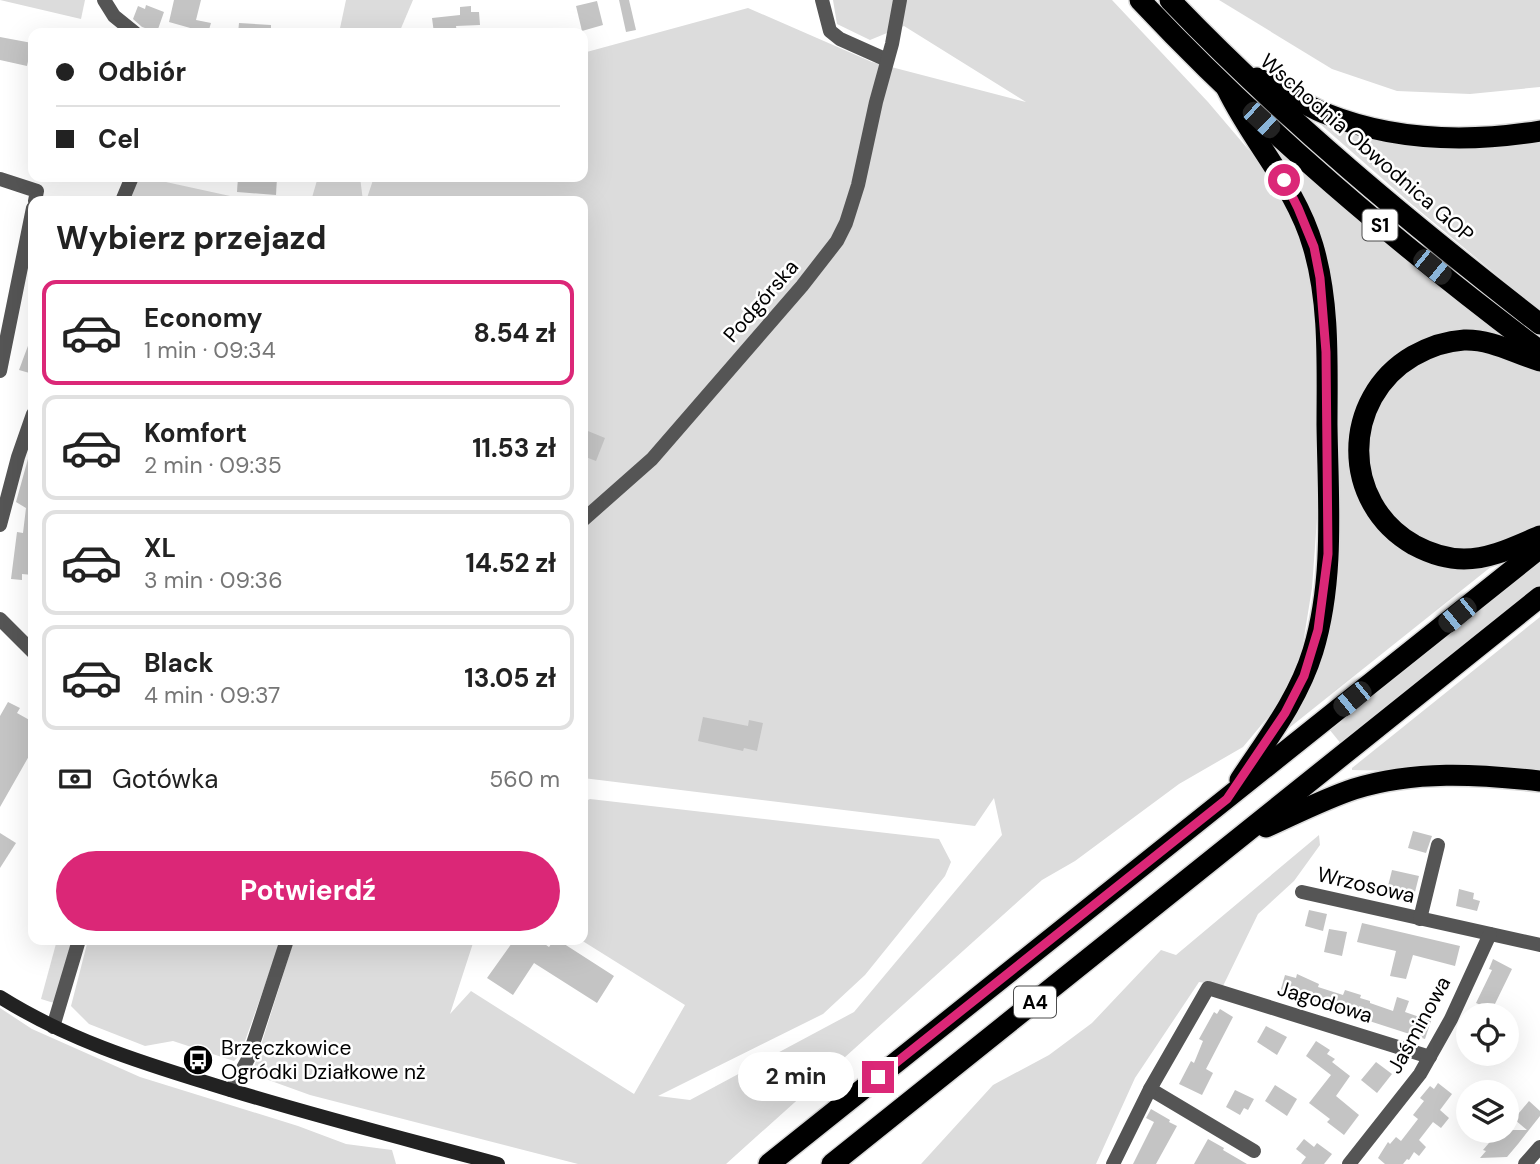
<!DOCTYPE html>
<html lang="pl">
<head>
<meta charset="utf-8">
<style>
	body { margin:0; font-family:"DM Sans",sans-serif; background:#f2f2f2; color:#222; height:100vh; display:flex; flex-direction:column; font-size:26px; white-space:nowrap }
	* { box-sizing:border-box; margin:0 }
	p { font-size:23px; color:#767676 }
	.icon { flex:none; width:38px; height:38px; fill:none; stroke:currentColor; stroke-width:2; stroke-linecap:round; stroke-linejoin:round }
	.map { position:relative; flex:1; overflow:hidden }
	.panel { position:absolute; left:28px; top:196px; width:560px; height:749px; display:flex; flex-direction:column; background:#fff; border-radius:14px; box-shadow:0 7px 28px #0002 }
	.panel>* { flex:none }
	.banner { position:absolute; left:28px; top:28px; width:560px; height:154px; border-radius:14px; box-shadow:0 7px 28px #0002; display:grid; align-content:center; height:154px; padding:0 28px; background:#fff }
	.fabs { position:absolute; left:1456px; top:1003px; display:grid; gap:14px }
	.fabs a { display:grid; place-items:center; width:63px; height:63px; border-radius:50%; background:#fff; box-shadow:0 7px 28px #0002; font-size:35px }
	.end { position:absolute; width:32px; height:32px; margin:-16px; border:9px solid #db2777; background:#fff; box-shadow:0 0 0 4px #fff }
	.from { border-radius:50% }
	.bubble { position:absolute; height:49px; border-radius:24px; background:#fff; box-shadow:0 7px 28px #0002; font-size:23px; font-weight:700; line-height:49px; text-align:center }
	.car { position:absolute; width:21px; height:42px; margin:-21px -10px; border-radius:9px; box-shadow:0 0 5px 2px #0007; background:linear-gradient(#222 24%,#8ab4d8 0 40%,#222 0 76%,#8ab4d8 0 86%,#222 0) }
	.banner b { display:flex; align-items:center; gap:24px; height:66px; font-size:26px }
	.banner b+b { border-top:2px solid #e0e0e0 }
	.banner i { width:18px; height:18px; background:#222 }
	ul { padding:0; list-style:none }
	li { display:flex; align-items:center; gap:21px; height:105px; margin:0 14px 10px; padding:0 14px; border:4px solid #e0e0e0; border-radius:14px }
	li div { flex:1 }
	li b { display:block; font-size:26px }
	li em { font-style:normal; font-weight:700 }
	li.on { border-color:#db2777 }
	li>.icon { width:63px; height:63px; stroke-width:1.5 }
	h2 { padding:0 28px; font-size:32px; line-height:84px }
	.pay { display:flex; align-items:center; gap:18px; height:77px; padding:0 28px; font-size:26px }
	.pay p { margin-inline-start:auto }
	.cta { display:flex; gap:14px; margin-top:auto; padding:14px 28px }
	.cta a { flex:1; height:80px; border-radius:42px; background:#db2777; color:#fff; font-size:28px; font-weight:700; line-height:80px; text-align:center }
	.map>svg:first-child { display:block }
	.green { fill:#dcdcdc }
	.building { fill:#c4c4c4 }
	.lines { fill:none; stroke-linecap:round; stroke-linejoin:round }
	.motorway-casing { stroke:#dbdbdb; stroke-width:24 }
	.minor { stroke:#555; stroke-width:14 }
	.secondary { stroke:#222; stroke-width:14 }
	.motorway { stroke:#000; stroke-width:21 }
	.route { stroke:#db2777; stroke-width:9 }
	.labels { text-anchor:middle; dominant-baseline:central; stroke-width:5; stroke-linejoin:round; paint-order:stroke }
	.shield { fill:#fff; stroke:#4c4c4c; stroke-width:2 }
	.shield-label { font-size:19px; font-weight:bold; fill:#000 }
	.street-label { font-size:21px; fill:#000; stroke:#fff }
	.poi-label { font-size:21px; fill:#000; stroke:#fff; text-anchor:start }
</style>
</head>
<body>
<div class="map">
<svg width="1540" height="1164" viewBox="0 0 1540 1164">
	<rect width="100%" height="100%" fill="#fff"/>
	<g class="green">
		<polygon points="0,0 85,0 81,19"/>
		<polygon points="346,0 413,0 399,33 339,33"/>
		<polygon points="833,0 1112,0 1208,102 1270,175 1298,231 1310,276 1317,357 1318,505 1312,588 1302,650 1278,705 1243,747 1179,784 1075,861 1042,880 726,1164 578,1164 310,1095 252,1074 294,940 474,940 450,1014 471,991 634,1094 685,1005 581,940 583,940 583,802 590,799 939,839 951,862 945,876 865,975 823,1014 658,1096 690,1100 854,1012 1002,835 994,798 975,826 583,778 583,201 366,201 374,177 583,177 583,53 748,8 872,62 1026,102 904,26 870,40 837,24"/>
		<polygon points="1219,0 1540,0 1540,87 1470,94 1397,91 1332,69"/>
		<polygon points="1303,109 1343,126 1540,136 1540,311 1409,202"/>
		<polygon points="1254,120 1508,337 1405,353 1355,427 1385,532 1492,566 1289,728 1288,725 1317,663 1324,280"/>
		<polygon points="136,177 143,177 253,201 128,201"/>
		<polygon points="318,177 360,177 363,201 311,201"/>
		<polygon points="1449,344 1521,359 1540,372 1540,525 1512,543 1485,553 1425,548 1379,511 1362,447 1384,386"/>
		<polygon points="1540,561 1540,586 1342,745 1329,729"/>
		<polygon points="1540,617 1540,774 1352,770 1352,768"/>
		<polygon points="1319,835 1320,845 1294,881 1258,914 1223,986 1199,982 1135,1078 1096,1164 921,1164 993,1085 1049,1055 1092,1023 1161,950 1176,955"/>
		<polygon points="57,940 72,940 54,1003 41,999"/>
		<polygon points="88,940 281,940 240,1055 234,1061 173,1041 145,1046 89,1024 71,1006"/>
		<polygon points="0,1008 32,1029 140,1077 298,1126 346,1144 392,1150 396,1164 0,1164"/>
	</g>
	<g class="building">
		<polygon points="174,0 201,0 196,20 211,23 208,33 169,22"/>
		<polygon points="619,0 629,0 636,30 626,32"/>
		<polygon points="597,1 603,25 582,31 576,6"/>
		<polygon points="146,5 164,12 157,32 142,27 133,19 138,6 145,9"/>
		<polygon points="471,6 471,12 479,12 480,25 456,26 457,33 434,33 432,18 460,15 460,7"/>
		<polygon points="239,23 271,25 271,33 238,33"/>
		<polygon points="0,37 32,43 27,66 0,60"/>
		<polygon points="238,177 277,177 276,195 237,192"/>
		<polygon points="32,335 33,335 33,374 19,370"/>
		<polygon points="583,429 605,438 596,461 583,456"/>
		<polygon points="31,448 33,449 33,492 28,507 33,508 33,575 22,574 22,580 11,579 17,532 23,533 26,508 16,502"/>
		<polygon points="8,702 20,708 17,713 33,722 33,749 0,807 0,716"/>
		<polygon points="703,717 748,726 749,720 763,723 757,751 744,748 743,751 698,741"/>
		<polygon points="1413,831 1432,836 1426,853 1408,848"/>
		<polygon points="0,833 16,843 0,868"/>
		<polygon points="1392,870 1419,876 1414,896 1387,890"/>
		<polygon points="1459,889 1474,893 1473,899 1480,901 1477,911 1456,906"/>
		<polygon points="1309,910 1327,914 1323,931 1305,926"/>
		<polygon points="1362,923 1460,946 1455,966 1413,955 1406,979 1390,976 1396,951 1357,942"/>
		<polygon points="1329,929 1347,932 1342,956 1324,952"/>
		<polygon points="514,940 539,940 549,947 554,940 558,940 614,976 597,1003 534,963 513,995 487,978"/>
		<polygon points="1493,959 1512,969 1492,1010 1476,1003 1492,970 1489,969"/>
		<polygon points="1297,974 1319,984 1318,987 1343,995 1345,990 1361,995 1360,998 1370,1001 1370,1003 1393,1011 1397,997 1409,1001 1405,1012 1431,1021 1425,1039 1329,1008 1329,1005 1280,992 1285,975 1296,978"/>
		<polygon points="1220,1009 1233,1017 1206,1069 1213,1073 1202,1095 1179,1084 1191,1061 1194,1063 1203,1041 1199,1039 1214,1012 1217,1014"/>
		<polygon points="1266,1026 1287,1037 1277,1055 1257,1042"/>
		<polygon points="1316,1041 1330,1050 1327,1054 1335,1059 1332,1062 1350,1076 1336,1096 1359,1115 1344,1135 1327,1122 1330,1119 1309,1103 1331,1075 1306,1056"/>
		<polygon points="1376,1062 1392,1074 1377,1093 1361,1080"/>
		<polygon points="1438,1083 1452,1094 1440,1110 1449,1118 1441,1128 1433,1122 1419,1140 1426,1147 1419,1156 1414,1152 1409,1160 1407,1159 1403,1164 1385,1164 1378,1158 1381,1153 1388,1142 1390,1144 1396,1137 1401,1141 1418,1119 1413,1115 1424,1101 1420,1098 1430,1086 1434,1089"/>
		<polygon points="1275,1085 1297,1099 1287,1116 1265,1101"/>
		<polygon points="1235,1090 1254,1099 1248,1110 1244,1108 1240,1115 1226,1107"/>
		<polygon points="1529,1101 1540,1111 1540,1116 1518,1144 1507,1157 1480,1158 1486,1151 1483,1150 1500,1130 1527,1130 1514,1119"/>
		<polygon points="1151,1109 1170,1120 1169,1122 1177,1126 1156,1164 1133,1164 1154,1122 1146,1118"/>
		<polygon points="1208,1139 1224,1148 1223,1150 1247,1164 1194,1164"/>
		<polygon points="1304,1139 1314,1147 1317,1143 1332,1154 1324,1164 1301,1164 1306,1157 1296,1149"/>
	</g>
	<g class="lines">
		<g class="motorway-casing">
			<g id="motorway">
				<path d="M 1140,0 C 1262,130 1398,244 1540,351"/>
				<path d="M 1170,0 C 1284,119 1410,223 1540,324"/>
				<path d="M 1257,78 C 1280,87 1300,103 1324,113 C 1393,141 1467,143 1540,131"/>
				<path d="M 1227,89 C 1253,143 1296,187 1313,246 C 1330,303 1327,366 1327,425 C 1328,500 1335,579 1313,651 C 1298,700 1267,739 1240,780"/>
				<path d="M 1540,361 C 1514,353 1491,339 1464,340 C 1446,341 1429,347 1413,356 C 1341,398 1340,503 1414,545 C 1429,553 1446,559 1464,559 C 1491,559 1516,546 1540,536"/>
				<path d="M 1266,827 C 1295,814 1324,799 1354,789 C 1415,770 1477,774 1540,781"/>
				<polyline points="769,1164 1540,548"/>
				<polyline points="832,1164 1540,597"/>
			</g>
		</g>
		<g class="minor">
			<polyline points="104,0 114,16 135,33"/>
			<polyline points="822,0 830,31 840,39 887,60"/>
			<polyline points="0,179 37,191 35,201"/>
			<polyline points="122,201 132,177"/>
			<polyline points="0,371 33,208"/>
			<polyline points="583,520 652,459 802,286 837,241 846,223 858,185 876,102 892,44 900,0"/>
			<polyline points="0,525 18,457 33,414"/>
			<polyline points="0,619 33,652"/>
			<polyline points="1302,892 1540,945"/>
			<polyline points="1420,919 1438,845"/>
			<polyline points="53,1027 79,940"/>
			<polyline points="1150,1089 1254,1151"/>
			<polyline points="231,1090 248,1059 287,940"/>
			<polyline points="1113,1164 1150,1089 1208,988 1430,1057"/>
			<polyline points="1349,1164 1420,1074 1451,1019 1490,934"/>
			<polyline points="1525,1164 1540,1147"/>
		</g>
		<path class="secondary" d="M 0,997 C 67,1039 136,1061 211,1084 C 306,1114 402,1138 498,1164"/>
		<use href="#motorway" class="motorway"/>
	</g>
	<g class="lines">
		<polyline class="route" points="878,1077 1227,799 1285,713 1304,676 1318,630 1328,554 1326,352 1320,278 1314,247 1298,208 1284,180"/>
	</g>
	<defs>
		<g id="bus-disc" transform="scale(1.575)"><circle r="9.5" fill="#000" stroke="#fff"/><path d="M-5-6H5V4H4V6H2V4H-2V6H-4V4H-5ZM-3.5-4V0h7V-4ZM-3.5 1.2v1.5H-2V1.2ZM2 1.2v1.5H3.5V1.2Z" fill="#fff"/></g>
	</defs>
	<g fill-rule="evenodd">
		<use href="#bus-disc" x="198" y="1060"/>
	</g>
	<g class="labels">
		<g class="shield">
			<rect x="1362.5" y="209.5" width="35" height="31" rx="5"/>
			<rect x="1014" y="986.5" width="42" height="31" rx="5"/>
		</g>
		<g class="shield-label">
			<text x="1380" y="225">S1</text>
			<text x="1035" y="1002">A4</text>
		</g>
		<g class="street-label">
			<text transform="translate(1367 148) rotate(41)">Wschodnia Obwodnica GOP</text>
			<text transform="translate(761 301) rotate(-49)">Podgórska</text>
			<text transform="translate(1366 885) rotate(13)">Wrzosowa</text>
			<text transform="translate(1325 1002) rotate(17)">Jagodowa</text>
			<text transform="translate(1419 1025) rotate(-61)">Jaśminowa</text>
		</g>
		<g class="poi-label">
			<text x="221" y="1048">Brzęczkowice<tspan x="221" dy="24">Ogródki Działkowe nż</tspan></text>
		</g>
	</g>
</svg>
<div class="fabs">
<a><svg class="icon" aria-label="locate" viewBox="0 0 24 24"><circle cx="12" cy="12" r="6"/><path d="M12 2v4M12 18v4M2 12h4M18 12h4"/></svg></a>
<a><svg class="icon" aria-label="layers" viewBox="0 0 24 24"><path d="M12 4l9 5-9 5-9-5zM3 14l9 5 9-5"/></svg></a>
</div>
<i class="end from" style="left:1284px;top:180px"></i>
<i class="end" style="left:878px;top:1077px"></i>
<div class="bubble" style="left:738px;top:1052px;width:116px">2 min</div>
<i class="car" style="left:1261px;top:120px;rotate:133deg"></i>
<i class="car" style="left:1432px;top:267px;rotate:129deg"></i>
<i class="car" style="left:1457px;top:615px;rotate:231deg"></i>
<i class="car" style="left:1352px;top:699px;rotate:231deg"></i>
<div class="banner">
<b><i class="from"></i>Odbiór</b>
<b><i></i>Cel</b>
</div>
<section class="panel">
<h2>Wybierz przejazd</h2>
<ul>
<li class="on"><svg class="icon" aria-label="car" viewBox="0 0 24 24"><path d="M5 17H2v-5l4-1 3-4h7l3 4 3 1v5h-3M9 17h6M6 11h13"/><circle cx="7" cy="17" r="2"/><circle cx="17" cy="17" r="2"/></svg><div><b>Economy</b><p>1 min · 09:34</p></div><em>8.54 zł</em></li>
<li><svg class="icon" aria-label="car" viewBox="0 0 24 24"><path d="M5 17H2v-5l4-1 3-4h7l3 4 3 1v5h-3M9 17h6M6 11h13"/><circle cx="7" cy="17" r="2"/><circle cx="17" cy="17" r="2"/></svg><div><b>Komfort</b><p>2 min · 09:35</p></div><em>11.53 zł</em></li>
<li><svg class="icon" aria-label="car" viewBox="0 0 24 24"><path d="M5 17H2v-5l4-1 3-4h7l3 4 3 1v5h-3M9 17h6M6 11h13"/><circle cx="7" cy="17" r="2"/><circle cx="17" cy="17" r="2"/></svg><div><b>XL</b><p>3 min · 09:36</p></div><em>14.52 zł</em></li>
<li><svg class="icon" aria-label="car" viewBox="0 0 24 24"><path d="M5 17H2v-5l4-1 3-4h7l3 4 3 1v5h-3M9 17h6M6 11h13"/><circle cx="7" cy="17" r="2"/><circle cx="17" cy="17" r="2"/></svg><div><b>Black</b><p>4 min · 09:37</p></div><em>13.05 zł</em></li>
</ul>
<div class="pay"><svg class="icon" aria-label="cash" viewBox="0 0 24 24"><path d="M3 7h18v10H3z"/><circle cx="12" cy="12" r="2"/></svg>Gotówka<p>560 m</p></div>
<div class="cta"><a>Potwierdź</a></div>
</section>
</div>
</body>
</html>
